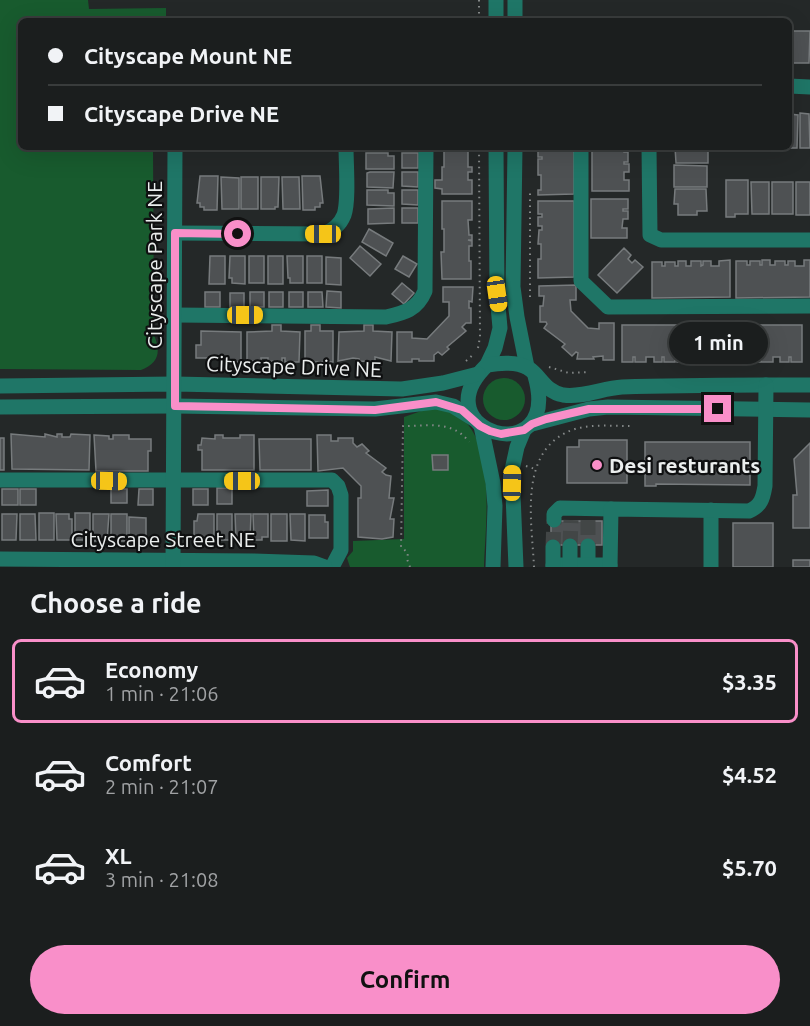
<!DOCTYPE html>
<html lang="en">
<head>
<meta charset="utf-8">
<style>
	body { margin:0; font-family:Ubuntu,sans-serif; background:#282b2b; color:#f1f3f6; height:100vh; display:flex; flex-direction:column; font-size:22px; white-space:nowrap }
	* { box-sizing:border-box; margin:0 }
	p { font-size:20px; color:#a0a2a4 }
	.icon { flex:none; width:33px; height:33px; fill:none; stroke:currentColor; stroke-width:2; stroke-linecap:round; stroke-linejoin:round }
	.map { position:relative; height:567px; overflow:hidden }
	.sheet { display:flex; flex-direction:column; background:#1b1e1e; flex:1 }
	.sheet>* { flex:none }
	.banner { position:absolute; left:18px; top:18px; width:774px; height:132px; border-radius:9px; box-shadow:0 6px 24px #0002,0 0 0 2px #393c3c; display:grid; align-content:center; height:132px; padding:0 30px; background:#1b1e1e }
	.end { position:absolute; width:27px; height:27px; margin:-14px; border:8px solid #f98fc9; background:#111; box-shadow:0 0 0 3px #111 }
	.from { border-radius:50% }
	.bubble { position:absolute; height:42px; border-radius:21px; background:#1b1e1e; box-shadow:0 6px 24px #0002,0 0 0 2px #393c3c; font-size:20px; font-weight:700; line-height:42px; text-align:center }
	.car { position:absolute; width:18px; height:36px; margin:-18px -9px; border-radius:8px; box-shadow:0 0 4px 2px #0007; background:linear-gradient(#f5c518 24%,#345 0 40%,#f5c518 0 76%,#345 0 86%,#f5c518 0) }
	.banner b { display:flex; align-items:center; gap:21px; height:57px; font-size:22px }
	.banner b+b { border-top:2px solid #393c3c }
	.banner i { width:15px; height:15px; background:#f1f3f6 }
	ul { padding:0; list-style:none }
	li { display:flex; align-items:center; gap:18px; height:84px; margin:0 12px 9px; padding:0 18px; border:3px solid transparent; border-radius:9px }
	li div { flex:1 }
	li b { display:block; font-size:22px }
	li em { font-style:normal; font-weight:700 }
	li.current { border-color:#f98fc9 }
	li>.icon { width:54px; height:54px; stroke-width:1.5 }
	h2 { padding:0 30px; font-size:27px; line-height:72px }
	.cta { display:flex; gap:12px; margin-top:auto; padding:12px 30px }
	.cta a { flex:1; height:69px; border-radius:36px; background:#f98fc9; color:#111; font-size:24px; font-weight:700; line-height:69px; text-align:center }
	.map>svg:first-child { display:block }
	.green { fill:#185b2e }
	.building { fill:#4e5153; stroke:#777b7d; stroke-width:1.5 }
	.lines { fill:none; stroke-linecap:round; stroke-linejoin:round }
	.minor-tunnel { stroke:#424646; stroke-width:15; stroke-dasharray:15 8; stroke-linecap:butt }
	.path { stroke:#858989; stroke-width:2; stroke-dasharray:1.5 4.5; stroke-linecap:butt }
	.minor { stroke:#1f7667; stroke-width:15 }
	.route { stroke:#f98fc9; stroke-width:8 }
	.poi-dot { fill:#f98fc9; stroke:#0f1011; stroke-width:2 }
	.labels { text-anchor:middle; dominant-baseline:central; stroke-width:4.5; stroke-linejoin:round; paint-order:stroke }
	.street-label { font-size:21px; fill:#ebeeee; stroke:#0f1011 }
	.poi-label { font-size:21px; font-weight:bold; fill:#ebeeee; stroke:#0f1011; text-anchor:start }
</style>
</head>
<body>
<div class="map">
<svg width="810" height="567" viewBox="0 0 810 567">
	<rect width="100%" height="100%" fill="#242828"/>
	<g class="green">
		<path d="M 0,0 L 88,0 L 89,9 L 166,8 L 166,21 L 21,21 L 21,147 L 153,147 L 154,335 C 161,352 159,363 141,370 L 0,369 Z"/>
		<circle cx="504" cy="399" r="21"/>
		<path d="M 427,409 C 434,409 444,408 450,411 C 499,431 485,525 484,567 L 350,567 L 347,558 L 353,551 L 353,541 L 404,539 L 404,417 Z"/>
	</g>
	<g class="building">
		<polygon points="792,31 810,31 809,63 792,63"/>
		<polygon points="800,113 809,114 810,148 800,148"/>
		<polygon points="789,114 798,115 797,148 775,148 789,147"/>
		<polygon points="367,147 393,147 394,150 367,151"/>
		<polygon points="444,147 468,147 468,167 472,167 472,172 468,172 468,180 472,180 472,194 442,194 442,189 435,188 435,180 442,180 442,167 444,167"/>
		<polygon points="541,147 574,147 574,194 538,195 538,190 541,190 541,175 538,175 538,159 542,159 542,157 538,157 538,150 541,150"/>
		<polygon points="592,147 628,147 624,147 624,152 628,152 628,162 624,162 624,164 629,164 629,172 624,172 624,180 629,180 629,191 592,191"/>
		<polygon points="675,147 708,147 708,163 676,163"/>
		<polygon points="366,153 388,153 388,156 394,156 394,169 366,169"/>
		<rect x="402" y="153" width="16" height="15"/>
		<polygon points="674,165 707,166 707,187 674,187"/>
		<polygon points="370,172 394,172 393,188 367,187 367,173"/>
		<polygon points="402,172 418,172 418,187 402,186"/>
		<polygon points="200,176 218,176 217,210 204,210 204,207 200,207 200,203 197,203"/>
		<polygon points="302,176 320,176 323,203 320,203 320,207 315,207 315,210 303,210"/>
		<polygon points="221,177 239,178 239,209 222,209"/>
		<rect x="241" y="177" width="17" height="32"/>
		<polygon points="261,177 279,177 278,207 275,207 275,209 261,209"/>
		<polygon points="282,177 299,177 300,209 283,209"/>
		<polygon points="726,180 748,180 748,214 735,214 735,217 726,217"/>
		<polygon points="751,182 769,182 769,214 752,214"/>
		<rect x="772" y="182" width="21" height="32"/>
		<rect x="796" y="182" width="14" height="33"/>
		<polygon points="675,189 706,189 707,211 697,211 697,215 678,215 678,204 674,204"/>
		<polygon points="367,190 388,190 388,193 394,193 394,206 367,205"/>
		<polygon points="402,190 418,190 418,205 402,204"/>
		<polygon points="591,199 628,199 628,209 623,209 623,211 628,211 628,219 623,219 622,228 627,228 627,238 591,238"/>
		<polygon points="442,201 472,201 472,220 468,220 469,235 472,235 472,240 468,240 472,241 472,246 469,246 469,261 471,261 471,279 442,279 441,252 444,252 444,229 442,229"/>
		<polygon points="538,201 574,201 574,277 538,278 538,259 541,259 541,244 538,244 539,230 542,230 542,226 538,226 538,217 542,217 542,214 538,214"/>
		<polygon points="394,208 394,223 368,224 368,209"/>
		<rect x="402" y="208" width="16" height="15"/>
		<polygon points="369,229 393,243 386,256 362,242"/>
		<polygon points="360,246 381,264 370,276 350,258"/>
		<polygon points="624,248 631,255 628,259 632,263 635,260 643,267 617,293 598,275"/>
		<polygon points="210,256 225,256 225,284 209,284"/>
		<polygon points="230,256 245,256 245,284 232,283 232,278 229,278"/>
		<rect x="249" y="256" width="15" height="27"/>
		<rect x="268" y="256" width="15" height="28"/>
		<polygon points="287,256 303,256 303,283 290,283 290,278 288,278"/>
		<rect x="307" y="256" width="15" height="27"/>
		<polygon points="403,256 417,264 409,277 395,269"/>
		<polygon points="326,257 341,258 341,285 326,284"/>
		<polygon points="730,260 730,297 652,298 652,262 662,262 662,266 665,266 665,262 675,262 675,266 678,266 678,261 686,261 686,266 691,266 691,261 701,261 701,266 703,265 703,261 711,261 711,266 719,266 719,261"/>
		<polygon points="762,260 770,260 770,265 775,265 775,261 785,261 785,265 788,265 788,261 795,261 795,266 804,266 804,260 810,260 810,297 736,298 736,261 747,261 747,265 750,265 750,261 760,261 760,265 762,265"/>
		<polygon points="402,283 414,293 404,304 392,294"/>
		<polygon points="576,285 576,300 570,300 571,311 588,328 599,329 599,323 614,323 614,360 603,360 603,356 593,357 594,359 577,359 578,353 576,352 572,356 562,347 565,344 544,328 547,324 546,322 540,322 540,306 543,306 544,296 539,296 539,286"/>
		<polygon points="443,287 473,287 472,302 469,301 469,308 471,308 471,323 466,323 462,327 466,331 447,347 449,349 442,355 438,352 434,355 434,361 419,361 419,359 412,359 412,362 397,362 397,332 412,332 412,338 427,339 449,316 449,302 443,302"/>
		<polygon points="327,291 341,292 341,308 326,307"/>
		<rect x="205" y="292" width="15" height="15"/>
		<rect x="250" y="292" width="14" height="15"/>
		<rect x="269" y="292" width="14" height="15"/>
		<rect x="289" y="292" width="14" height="15"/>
		<polygon points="308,292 322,292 323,307 308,307"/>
		<rect x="230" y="293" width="14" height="15"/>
		<polygon points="272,325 281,325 281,331 300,332 299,362 285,362 285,358 282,358 282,362 268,361 268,358 261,358 261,361 247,361 247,332 272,331"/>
		<polygon points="311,325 320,325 320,331 333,331 333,362 305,362 305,331 311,331"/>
		<polygon points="364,325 373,325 373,331 392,332 391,361 375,357 375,362 359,361 359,359 353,358 338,361 339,332 364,331"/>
		<polygon points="622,325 687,325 688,362 677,362 677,357 675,357 675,362 664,362 664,357 662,357 662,362 654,362 654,357 646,357 646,362 635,362 635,357 633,357 633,362 622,362"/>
		<polygon points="698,325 738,325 738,362 727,362 727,357 725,357 725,362 717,362 717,357 709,357 709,362 698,362"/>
		<polygon points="749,325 802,325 802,362 791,362 791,357 789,357 789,362 780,362 780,357 773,357 773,362 761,362 761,357 760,362 750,362"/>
		<polygon points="201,331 241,332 241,362 222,362 222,359 215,358 196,358 196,345 201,345"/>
		<polygon points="11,434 45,437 45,434 57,437 57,434 62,434 62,437 70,437 71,434 90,435 89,470 12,469"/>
		<polygon points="94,435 109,436 109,439 113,439 113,435 129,435 129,439 151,439 151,451 148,451 148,471 96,471"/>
		<polygon points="215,435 223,435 223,438 240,438 240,435 254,435 254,470 202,470 202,450 198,450 198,445 201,445 202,438 215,439"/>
		<polygon points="317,435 331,435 331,441 338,441 338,438 353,438 353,443 357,447 362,444 369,451 366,453 386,468 382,472 386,475 391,476 389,498 394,498 390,519 394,519 393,537 382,539 358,537 358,498 361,498 361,486 343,468 318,471"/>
		<rect x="0" y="438" width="4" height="32"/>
		<polygon points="259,439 311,439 311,470 260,470"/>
		<polygon points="579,440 627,440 627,483 567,483 567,447 579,447"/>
		<polygon points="645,442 750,442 750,485 656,484 656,486 645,486"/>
		<polygon points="810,443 810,528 793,528 793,495 797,495 794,459"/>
		<polygon points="432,455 448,455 448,470 433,470"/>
		<rect x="217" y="488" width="15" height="16"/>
		<rect x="2" y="489" width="16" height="16"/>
		<rect x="20" y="489" width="16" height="16"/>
		<rect x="111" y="489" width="16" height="14"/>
		<polygon points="139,489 153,489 153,505 138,505"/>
		<rect x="193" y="489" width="15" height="16"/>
		<polygon points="328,490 328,506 307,506 307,491"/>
		<rect x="39" y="513" width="15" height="27"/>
		<rect x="75" y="513" width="15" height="27"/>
		<polygon points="2,514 17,514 16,540 2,540"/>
		<polygon points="20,514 35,514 36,540 20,540"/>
		<polygon points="56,514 69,514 69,519 72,519 72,540 57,540"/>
		<polygon points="93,514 109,514 107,541 93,541"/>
		<polygon points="111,514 127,514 127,541 119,541 119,536 111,537"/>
		<polygon points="198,514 214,514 214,537 194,539 194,521 197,521"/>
		<rect x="217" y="514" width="15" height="26"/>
		<polygon points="235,514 251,514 250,541 236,540"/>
		<polygon points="253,514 268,514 268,537 262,537 262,540 254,540"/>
		<rect x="271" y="514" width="16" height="27"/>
		<polygon points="290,514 305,514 305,541 291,540"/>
		<polygon points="309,515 325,515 325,522 328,522 328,538 309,538"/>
		<polygon points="129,517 146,518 146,538 144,541 129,540"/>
		<rect x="551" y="521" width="51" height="24"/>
		<rect x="733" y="523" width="40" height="44"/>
		<rect x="793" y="560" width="17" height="7"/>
	</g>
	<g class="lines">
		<g class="minor-tunnel">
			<polyline points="588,520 588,546"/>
			<polyline points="570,546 571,520"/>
			<polyline points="553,547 554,520"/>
		</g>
		<g class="path">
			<polyline points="479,0 479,21"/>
			<polyline points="530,297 530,192"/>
			<polyline points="478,348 480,337 479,147"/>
			<polyline points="466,361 475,353"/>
			<polyline points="549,367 569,373 589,372"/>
			<polyline points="526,466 535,469"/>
			<path d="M 410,567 L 407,559 L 408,553 L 401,547 L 403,426 C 427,426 453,420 469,442"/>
			<path d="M 534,567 C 532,521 517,448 575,429 C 592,424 612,426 630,426"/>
		</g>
		<g class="minor">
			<polyline points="515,0 515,21"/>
			<polyline points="496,21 496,0"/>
			<polyline points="789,86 810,87"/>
			<polyline points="515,147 513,287 517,317 527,367"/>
			<polyline points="581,147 581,281 608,307 810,306"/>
			<polyline points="649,147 650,235 661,240 810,240"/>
			<path d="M 175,233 L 323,234 C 332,231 340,225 344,215 C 349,201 346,164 346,147"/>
			<path d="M 175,315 L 386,317 C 404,313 417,310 425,291 L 426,147"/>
			<polyline points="487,365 495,348 500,328 497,294 496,147"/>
			<path d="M 535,376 C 563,474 418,432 487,365 C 499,363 516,361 528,368 C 541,376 544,391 563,395 C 583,398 603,388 622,387 C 685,385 747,385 810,385"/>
			<polyline points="0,386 175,384 402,389 443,383 478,374"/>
			<polyline points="0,407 175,406 375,409 436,402 453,406 474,419"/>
			<polyline points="532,424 589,409 608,407 810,410"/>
			<polyline points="481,426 493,483 495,506 493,567"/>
			<polyline points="0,480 332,480 338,486 341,495 341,550 332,567"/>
			<polyline points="711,510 711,567"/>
			<polyline points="554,520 554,514 560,508 611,509"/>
			<polyline points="588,546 588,565"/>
			<polyline points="0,559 254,561 314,563 325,567"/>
			<polyline points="553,565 610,565"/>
			<polyline points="570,565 570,546"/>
			<polyline points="173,567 175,147"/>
			<polyline points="516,567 512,470 517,447 524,430"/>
			<polyline points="553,567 553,547"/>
			<path d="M 610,567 L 611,509 L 749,511 C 761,506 763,498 765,486 L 766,385"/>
		</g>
	</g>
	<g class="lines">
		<polyline class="route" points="238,234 175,233 175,406 375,410 436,402 462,410 480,426 490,431 501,434 524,430 532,424 546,419 589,409 718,409"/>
	</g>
	<circle class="poi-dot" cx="597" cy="465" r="6"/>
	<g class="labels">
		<g class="street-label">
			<text transform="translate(154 265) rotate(-90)">Cityscape Park NE</text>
			<text transform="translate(294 366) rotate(2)">Cityscape Drive NE</text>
			<text x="163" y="539">Cityscape Street NE</text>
		</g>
		<g class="poi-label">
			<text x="609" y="465">Desi resturants</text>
		</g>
	</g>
</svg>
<i class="end from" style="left:238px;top:234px"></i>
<i class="end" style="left:718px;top:409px"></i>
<div class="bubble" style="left:669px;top:322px;width:99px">1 min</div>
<i class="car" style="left:323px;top:234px;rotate:270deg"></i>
<i class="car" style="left:497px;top:294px;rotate:172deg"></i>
<i class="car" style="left:245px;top:315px;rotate:90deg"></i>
<i class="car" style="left:109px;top:481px;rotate:91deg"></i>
<i class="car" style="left:242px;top:481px;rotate:270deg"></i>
<i class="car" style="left:512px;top:483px;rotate:1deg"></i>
<div class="banner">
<b><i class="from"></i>Cityscape Mount NE</b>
<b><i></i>Cityscape Drive NE</b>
</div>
</div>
<section class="sheet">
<h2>Choose a ride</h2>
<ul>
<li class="current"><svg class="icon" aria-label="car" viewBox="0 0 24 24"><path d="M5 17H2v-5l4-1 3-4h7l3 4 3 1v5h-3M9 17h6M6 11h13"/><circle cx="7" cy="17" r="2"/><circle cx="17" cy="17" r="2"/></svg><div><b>Economy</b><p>1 min · 21:06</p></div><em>$3.35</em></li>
<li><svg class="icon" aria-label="car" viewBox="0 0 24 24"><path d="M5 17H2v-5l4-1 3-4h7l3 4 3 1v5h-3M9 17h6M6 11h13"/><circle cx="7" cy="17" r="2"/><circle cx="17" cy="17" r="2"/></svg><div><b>Comfort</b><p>2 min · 21:07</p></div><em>$4.52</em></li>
<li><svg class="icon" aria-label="car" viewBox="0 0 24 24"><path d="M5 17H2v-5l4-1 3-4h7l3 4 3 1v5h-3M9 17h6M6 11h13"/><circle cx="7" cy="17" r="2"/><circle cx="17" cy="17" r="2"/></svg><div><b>XL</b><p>3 min · 21:08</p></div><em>$5.70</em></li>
</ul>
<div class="cta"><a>Confirm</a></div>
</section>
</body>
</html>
